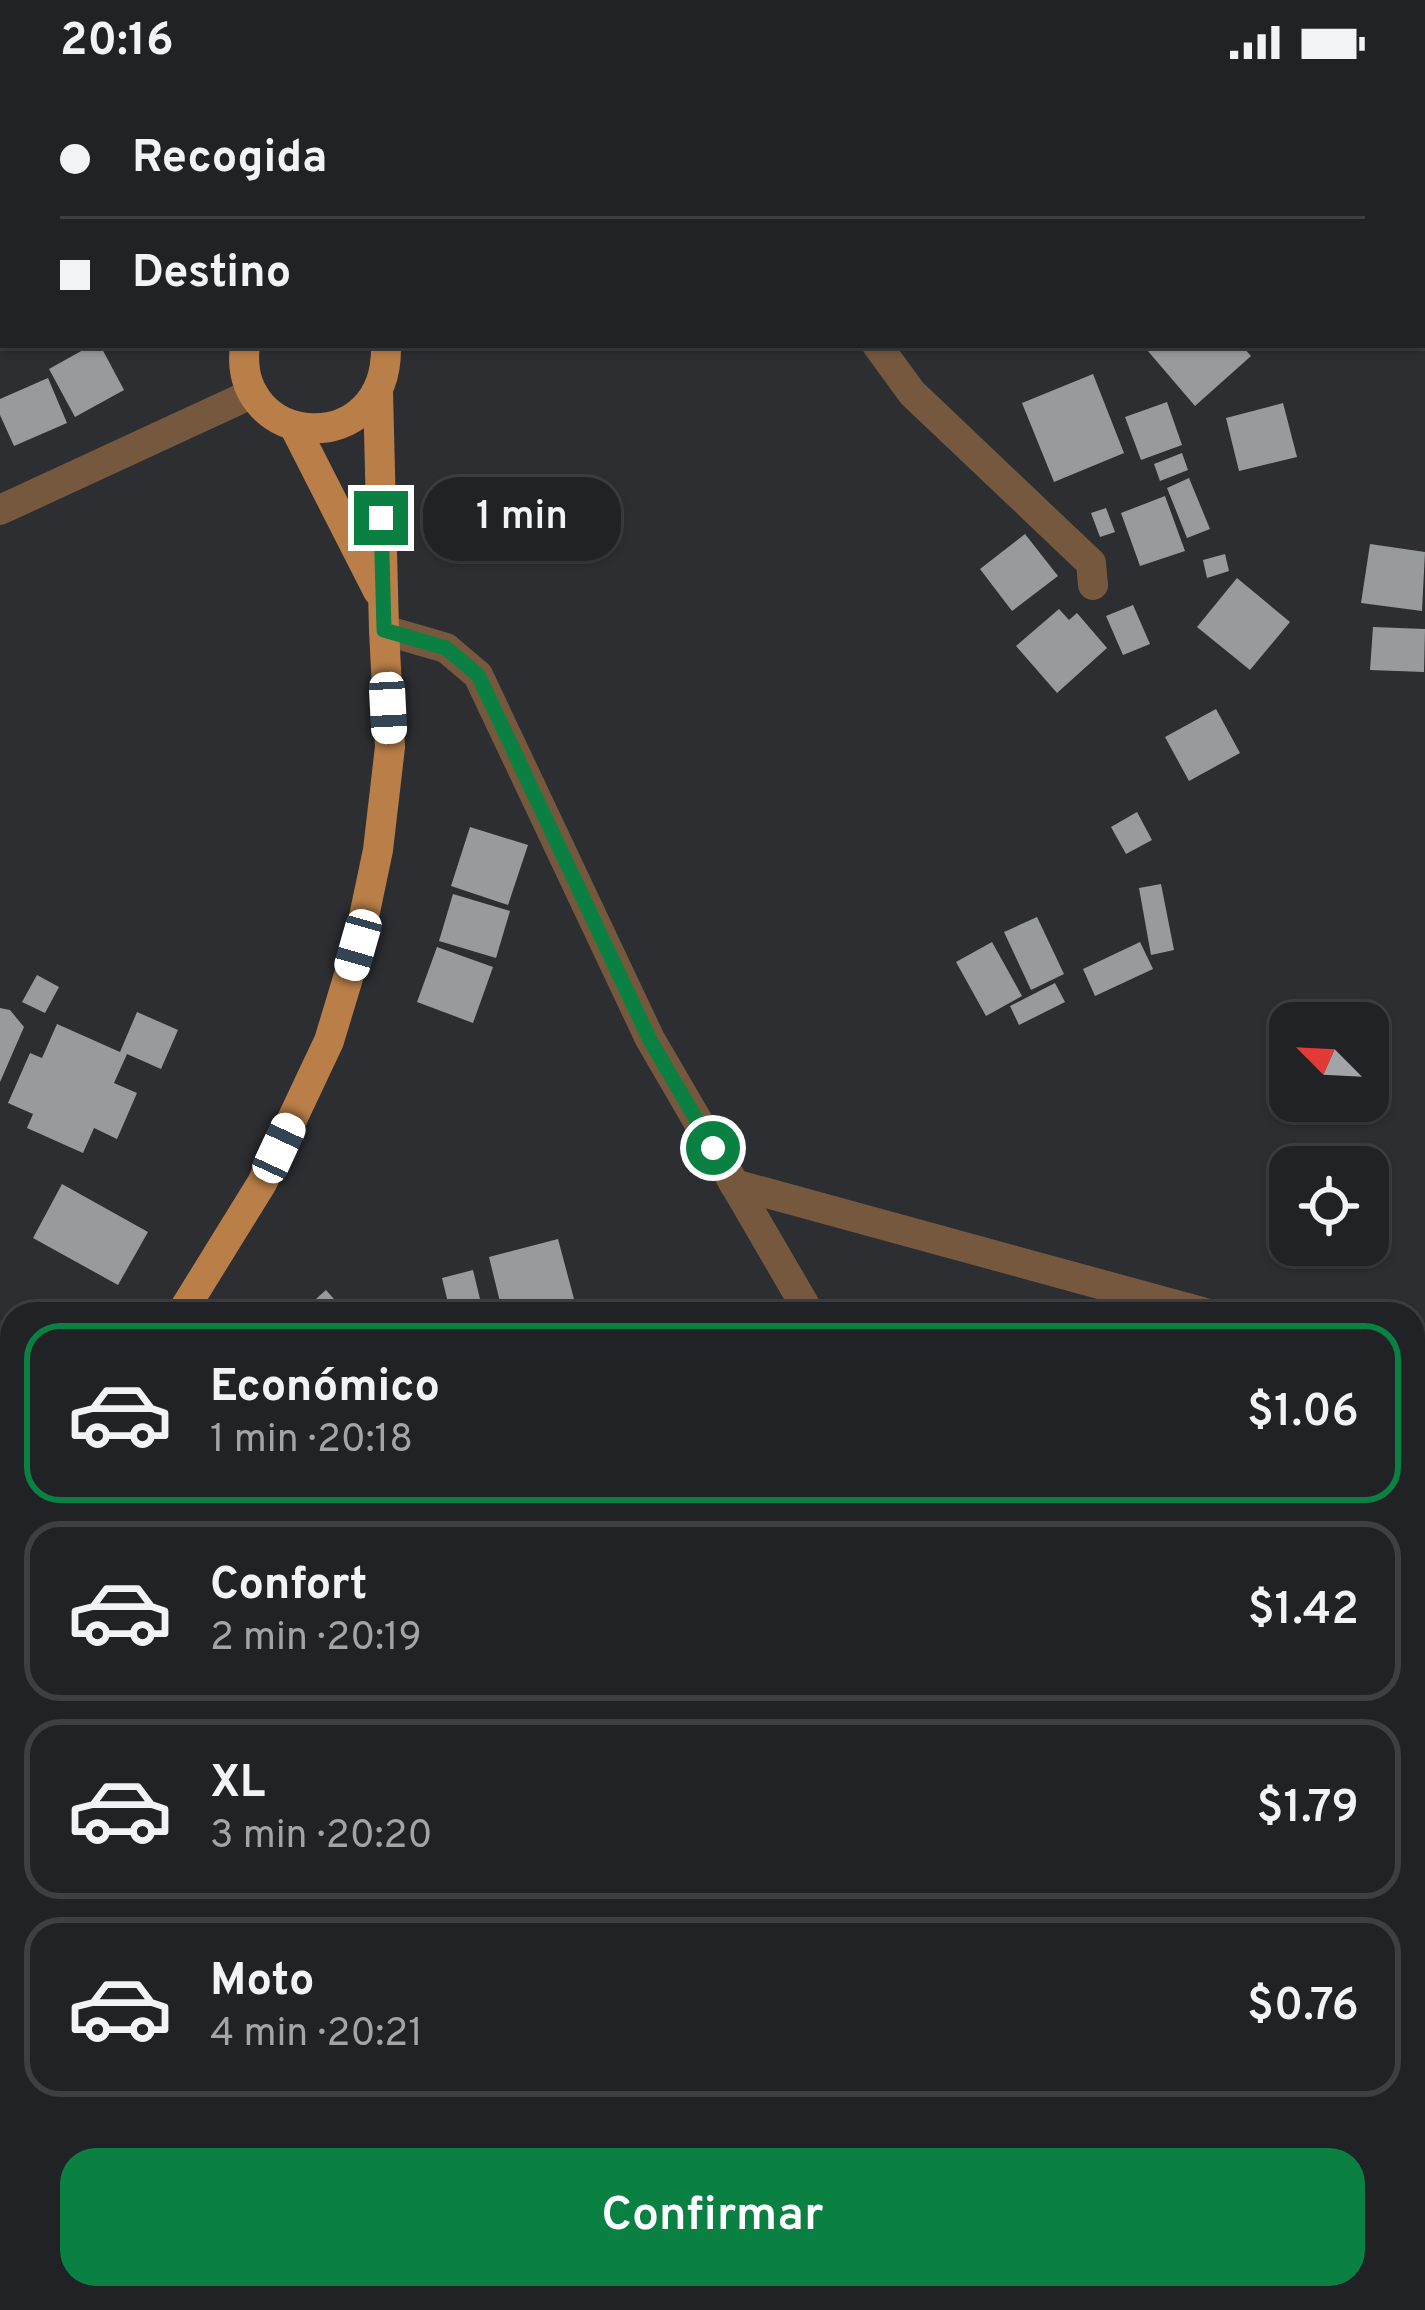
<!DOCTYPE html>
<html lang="es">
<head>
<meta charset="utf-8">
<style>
	body { margin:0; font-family:Overpass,sans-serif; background:#2d2f32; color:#f1f3f6; height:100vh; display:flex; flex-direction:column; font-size:45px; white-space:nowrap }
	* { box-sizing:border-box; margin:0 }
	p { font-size:39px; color:#a2a4a7 }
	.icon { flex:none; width:66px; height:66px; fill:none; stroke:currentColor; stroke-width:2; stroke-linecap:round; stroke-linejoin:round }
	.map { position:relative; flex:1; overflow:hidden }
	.details { position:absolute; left:0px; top:1218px; width:1425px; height:1008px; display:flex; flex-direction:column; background:#212225; border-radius:36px 36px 0 0; box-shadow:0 3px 9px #0004,0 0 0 3px #3e3f42 }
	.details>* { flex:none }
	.guide { position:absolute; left:0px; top:0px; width:1425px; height:264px; box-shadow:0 3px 9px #0004,0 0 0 3px #3e3f42; display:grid; align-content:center; height:264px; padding:0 60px; background:#212225 }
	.needle { width:78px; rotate:294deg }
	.tools { position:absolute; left:1269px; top:918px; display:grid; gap:24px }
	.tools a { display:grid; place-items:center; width:120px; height:120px; border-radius:24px; background:#212225; box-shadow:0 3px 9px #0004,0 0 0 3px #3e3f42; font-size:60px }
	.end { position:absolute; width:54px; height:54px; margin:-27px; border:15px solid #0b8043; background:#fff; box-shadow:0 0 0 6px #fff }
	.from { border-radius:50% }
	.bubble { position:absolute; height:84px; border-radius:36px; background:#212225; box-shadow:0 3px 9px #0004,0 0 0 3px #3e3f42; font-size:39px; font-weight:600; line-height:84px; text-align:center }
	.car { position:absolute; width:36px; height:72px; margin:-36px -18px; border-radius:15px; box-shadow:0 0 9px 3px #0007; background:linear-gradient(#fff 24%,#345 0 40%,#fff 0 76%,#345 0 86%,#fff 0) }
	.guide b { display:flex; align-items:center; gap:42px; height:114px; font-size:45px }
	.guide b+b { border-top:3px solid #3e3f42 }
	.guide i { width:30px; height:30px; background:#f1f3f6 }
	ul { padding:21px 0 0; list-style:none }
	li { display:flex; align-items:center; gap:36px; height:180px; margin:0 24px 18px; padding:0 36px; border:6px solid #3e3f42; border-radius:36px }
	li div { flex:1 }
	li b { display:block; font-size:45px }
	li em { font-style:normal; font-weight:600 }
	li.selected { border-color:#0b8043 }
	li>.icon { width:108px; height:108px; stroke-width:1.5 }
	.button { display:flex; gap:24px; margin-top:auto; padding:24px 60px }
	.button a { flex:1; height:138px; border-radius:36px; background:#0b8043; color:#fff; font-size:48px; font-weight:600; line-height:138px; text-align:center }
	.status { display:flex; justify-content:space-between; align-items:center; height:84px; padding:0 60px; background:#212225; direction:ltr }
	.status svg { height:33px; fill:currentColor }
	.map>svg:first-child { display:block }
	.building { fill:#989b9e }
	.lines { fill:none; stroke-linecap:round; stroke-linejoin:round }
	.minor { stroke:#75583e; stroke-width:30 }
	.major { stroke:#ba7f48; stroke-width:30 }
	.route { stroke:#0b8043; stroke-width:15 }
</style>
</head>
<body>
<div class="status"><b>20:16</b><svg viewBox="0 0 49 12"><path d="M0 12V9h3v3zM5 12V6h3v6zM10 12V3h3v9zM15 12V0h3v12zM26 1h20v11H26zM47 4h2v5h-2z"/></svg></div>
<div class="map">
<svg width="1425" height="2226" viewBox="0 0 1425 2226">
	<rect width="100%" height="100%" fill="#2c2e31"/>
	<g class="building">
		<polygon points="92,261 100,261 124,306 75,333 49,285"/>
		<polygon points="1153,261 1241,261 1251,272 1195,322 1147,266"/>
		<polygon points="1093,290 1124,369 1054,398 1022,319"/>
		<polygon points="48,294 67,339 14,362 0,331 0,315"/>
		<polygon points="1167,318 1182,361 1141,376 1125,333"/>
		<polygon points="1283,319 1297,373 1239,387 1226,334"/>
		<polygon points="1182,369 1188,386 1160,397 1154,380"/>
		<polygon points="1189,394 1210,445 1187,454 1167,404"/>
		<polygon points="1165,412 1185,467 1140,482 1121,429"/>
		<polygon points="1106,424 1115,448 1100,453 1091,429"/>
		<polygon points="1025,450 1058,492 1012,527 980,485"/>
		<polygon points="1370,460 1425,468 1422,527 1361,519"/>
		<polygon points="1225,470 1229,487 1207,494 1203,476"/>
		<polygon points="1237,494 1290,538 1250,586 1197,543"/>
		<polygon points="1133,521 1150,560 1123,571 1106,532"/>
		<polygon points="1059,525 1069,536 1077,529 1107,564 1057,609 1016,562"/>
		<polygon points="1373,543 1425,545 1424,588 1370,586"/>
		<polygon points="1216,625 1240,669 1189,697 1165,653"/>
		<polygon points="1137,728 1152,756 1126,770 1111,743"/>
		<polygon points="470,743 528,761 508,821 451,802"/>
		<polygon points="1161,800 1174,866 1151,871 1139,804"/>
		<polygon points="453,810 510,827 496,874 439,857"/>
		<polygon points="1037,833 1064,890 1031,906 1004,848"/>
		<polygon points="992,858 1022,912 986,932 956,878"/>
		<polygon points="1140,858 1153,885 1095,912 1083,885"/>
		<polygon points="437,863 493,883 473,939 417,918"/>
		<polygon points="37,891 59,903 45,929 22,918"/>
		<polygon points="1055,899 1065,918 1019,941 1010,922"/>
		<polygon points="0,924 10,926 24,943 0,998"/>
		<polygon points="137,928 178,946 161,985 127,970 114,999 137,1009 117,1055 94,1044 83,1069 27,1044 33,1030 8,1019 30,969 42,974 57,940 120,968"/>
		<polygon points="62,1100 148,1148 118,1201 33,1154"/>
		<polygon points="558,1155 578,1230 503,1230 489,1173"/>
		<polygon points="473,1186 480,1215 449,1223 442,1194"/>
		<polygon points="326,1206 347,1230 299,1230"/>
	</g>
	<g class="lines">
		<g class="minor">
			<polyline points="925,3 933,0"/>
			<polyline points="877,261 912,309 1091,479 1093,501"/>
			<polyline points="0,426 253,309"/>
			<polyline points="384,546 446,564 478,591 650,955 810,1230"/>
			<polyline points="734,1100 1209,1230"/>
			<polyline points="1413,1292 1425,1296"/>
			<polyline points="0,1446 12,1458"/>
			<polyline points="1369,2214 1378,2226"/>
			<polyline points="613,2226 627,2214"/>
		</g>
		<g class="major">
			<polyline points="198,0 199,3"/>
			<path d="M 245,261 C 231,365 389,379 386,261"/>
			<polyline points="294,342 378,507"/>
			<polyline points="181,1230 262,1099 329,957 358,861 378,766 390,663 384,546 378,307"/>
			<polyline points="0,1500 12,1485"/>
		</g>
	</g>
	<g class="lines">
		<polyline class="route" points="381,434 384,546 446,564 478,591 650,956 713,1064"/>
	</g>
</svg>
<div class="tools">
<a><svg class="needle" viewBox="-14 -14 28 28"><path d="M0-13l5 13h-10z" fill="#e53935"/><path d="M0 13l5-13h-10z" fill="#a2a4a7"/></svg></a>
<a><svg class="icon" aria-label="locate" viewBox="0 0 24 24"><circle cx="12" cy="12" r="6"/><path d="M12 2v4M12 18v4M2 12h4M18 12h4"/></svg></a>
</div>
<i class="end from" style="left:713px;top:1064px"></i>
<i class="end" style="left:381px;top:434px"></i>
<div class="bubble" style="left:423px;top:393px;width:198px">1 min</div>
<i class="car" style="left:388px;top:624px;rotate:177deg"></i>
<i class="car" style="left:358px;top:861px;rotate:196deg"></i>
<i class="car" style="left:279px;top:1064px;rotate:25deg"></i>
<div class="guide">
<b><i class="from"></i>Recogida</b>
<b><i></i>Destino</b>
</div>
<section class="details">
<ul>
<li class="selected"><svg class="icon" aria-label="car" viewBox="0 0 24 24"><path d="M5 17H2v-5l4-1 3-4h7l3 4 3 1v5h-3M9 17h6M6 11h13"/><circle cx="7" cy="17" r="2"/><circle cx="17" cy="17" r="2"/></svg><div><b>Económico</b><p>1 min · 20:18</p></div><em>$1.06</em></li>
<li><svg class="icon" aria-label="car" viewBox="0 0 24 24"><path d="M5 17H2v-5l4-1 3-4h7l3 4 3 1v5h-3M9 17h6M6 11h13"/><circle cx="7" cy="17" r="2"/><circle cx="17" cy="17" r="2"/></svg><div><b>Confort</b><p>2 min · 20:19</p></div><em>$1.42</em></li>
<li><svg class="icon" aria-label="car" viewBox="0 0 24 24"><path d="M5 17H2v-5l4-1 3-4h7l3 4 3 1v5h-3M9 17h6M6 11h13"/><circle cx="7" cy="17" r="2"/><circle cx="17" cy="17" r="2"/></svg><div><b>XL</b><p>3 min · 20:20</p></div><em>$1.79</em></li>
<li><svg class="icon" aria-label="car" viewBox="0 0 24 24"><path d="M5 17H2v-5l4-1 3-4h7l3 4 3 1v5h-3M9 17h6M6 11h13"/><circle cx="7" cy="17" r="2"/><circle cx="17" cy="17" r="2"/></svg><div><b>Moto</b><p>4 min · 20:21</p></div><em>$0.76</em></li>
</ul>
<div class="button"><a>Confirmar</a></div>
</section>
</div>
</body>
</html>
